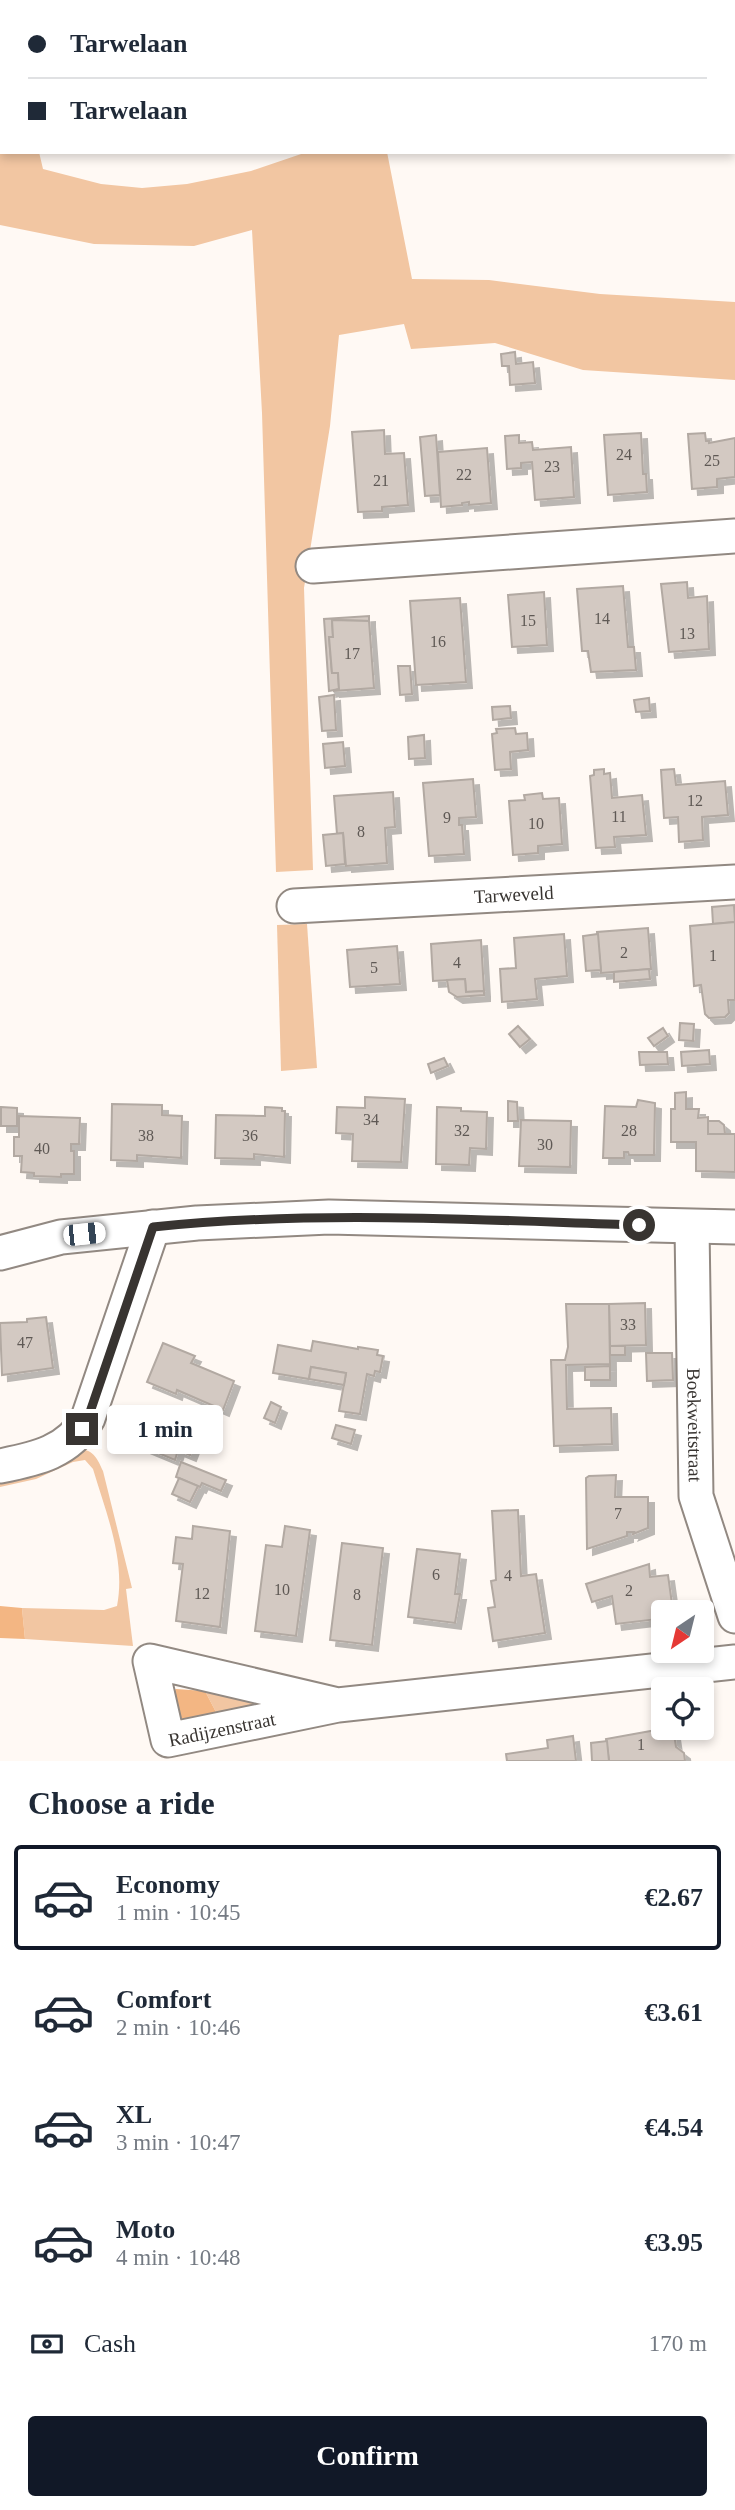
<!DOCTYPE html>
<html lang="en">
<head>
<meta charset="utf-8">
<style>
	body { margin:0; font-family:Georgia,serif; background:#f6f6f7; color:#1f2937; height:100vh; display:flex; flex-direction:column; font-size:26px; white-space:nowrap }
	* { box-sizing:border-box; margin:0 }
	p { font-size:23px; color:#747a83 }
	.icon { flex:none; width:38px; height:38px; fill:none; stroke:currentColor; stroke-width:2; stroke-linecap:round; stroke-linejoin:round }
	.map { position:relative; height:1761px; overflow:hidden }
	.side { display:flex; flex-direction:column; background:#fff; flex:1 }
	.side>* { flex:none }
	.hud { position:absolute; left:0px; top:0px; width:735px; height:154px; box-shadow:0 4px 10px #0003; display:grid; align-content:center; height:154px; padding:0 28px; background:#fff }
	.needle { width:46px; rotate:215deg }
	.buttons { position:absolute; left:651px; top:1600px; display:grid; gap:14px }
	.buttons a { display:grid; place-items:center; width:63px; height:63px; border-radius:7px; background:#fff; box-shadow:0 4px 10px #0003; font-size:35px }
	.end { position:absolute; width:32px; height:32px; margin:-16px; border:9px solid #383431; background:#fff; box-shadow:0 0 0 4px #fff }
	.from { border-radius:50% }
	.bubble { position:absolute; height:49px; border-radius:7px; background:#fff; box-shadow:0 4px 10px #0003; font-size:23px; font-weight:600; line-height:49px; text-align:center }
	.car { position:absolute; width:21px; height:42px; margin:-21px -10px; border-radius:9px; box-shadow:0 0 5px 2px #0007; background:linear-gradient(#fff 24%,#345 0 40%,#fff 0 76%,#345 0 86%,#fff 0) }
	.hud b { display:flex; align-items:center; gap:24px; height:66px; font-size:26px }
	.hud b+b { border-top:2px solid #e0e1e3 }
	.hud i { width:18px; height:18px; background:#1f2937 }
	ul { padding:0; list-style:none }
	li { display:flex; align-items:center; gap:21px; height:105px; margin:0 14px 10px; padding:0 14px; border:4px solid transparent; border-radius:7px }
	li div { flex:1 }
	li b { display:block; font-size:26px }
	li em { font-style:normal; font-weight:600 }
	li.current { border-color:#111827 }
	li>.icon { width:63px; height:63px; stroke-width:1.5 }
	h2 { padding:0 28px; font-size:32px; line-height:84px }
	.pay { display:flex; align-items:center; gap:18px; height:77px; padding:0 28px; font-size:26px }
	.pay p { margin-inline-start:auto }
	.action { display:flex; gap:14px; margin-top:auto; padding:14px 28px }
	.action a { flex:1; height:80px; border-radius:7px; background:#111827; color:#fff; font-size:28px; font-weight:600; line-height:80px; text-align:center }
	.map>svg:first-child { display:block }
	.green { fill:#f2c6a2 }
	.forest { fill:#f3b683 }
	.building { fill:#d3c9c2; stroke:#b2a9a2; stroke-width:2; filter:url(#shadow) }
	.lines { fill:none; stroke-linecap:round; stroke-linejoin:round }
	.minor-casing { stroke:#928982; stroke-width:37 }
	.minor { stroke:#fff; stroke-width:33 }
	.route { stroke:#383431; stroke-width:9 }
	.labels { text-anchor:middle; dominant-baseline:central; stroke-width:5; stroke-linejoin:round; paint-order:stroke }
	.number-label { font-size:16px; fill:#5f5955 }
	.street-label { font-size:19px; fill:#383431; stroke:#fff9f4 }
</style>
</head>
<body>
<div class="map">
<svg width="735" height="1761" viewBox="0 0 735 1761">
	<defs>
		<filter id="shadow"><feDropShadow dx="6" dy="6" stdDeviation="0" flood-color="#0004"/></filter>
	</defs>
	<rect width="100%" height="100%" fill="#fff9f4"/>
	<g class="green">
		<polygon points="0,0 2,152 39,152 43,169 101,184 142,188 187,184 251,171 307,152 387,152 412,279 489,280 600,294 735,302 735,380 583,370 495,343 411,349 404,324 339,335 330,426 304,588 313,870 276,872 262,413 252,230 194,246 94,244 0,225"/>
		<polygon points="307,924 317,1068 281,1071 277,925"/>
		<path d="M 80,1449 C 94,1450 98,1460 103,1471 L 132,1588 L 126,1589 L 133,1646 L 25,1639 L 22,1608 L 104,1610 L 117,1606 C 126,1560 106,1513 93,1469 L 85,1460 L 73,1462 L 36,1479 L 0,1487 L 0,1473 Z"/>
		<polygon points="205,1691 269,1697 275,1702 217,1714"/>
	</g>
	<g class="forest">
		<polygon points="0,1606 22,1608 25,1639 0,1638"/>
		<polygon points="176,1689 205,1691 217,1714 190,1725 177,1721 171,1692"/>
	</g>
	<g class="building">
		<polygon points="515,352 516,364 533,362 535,383 510,385 509,366 502,366 501,354"/>
		<polygon points="384,430 385,454 404,453 408,505 382,507 382,511 358,512 352,432"/>
		<polygon points="641,433 643,474 646,474 647,492 608,495 604,435"/>
		<polygon points="705,433 706,441 709,441 709,443 735,438 735,477 717,479 717,487 692,489 688,434"/>
		<polygon points="436,435 440,495 425,496 420,437"/>
		<polygon points="519,435 519,443 532,442 533,450 571,447 574,497 535,500 532,462 521,463 521,468 507,469 505,436"/>
		<polygon points="487,448 491,503 469,505 469,502 462,503 462,505 441,507 438,452"/>
		<polygon points="687,582 688,598 707,596 709,649 669,652 661,584"/>
		<polygon points="623,586 628,647 634,647 636,670 591,672 588,651 582,651 577,589"/>
		<polygon points="544,592 547,645 512,647 508,595"/>
		<polygon points="460,598 466,682 416,685 410,601"/>
		<polygon points="369,616 369,621 332,620 333,637 329,637 332,673 338,673 339,689 329,691 324,619"/>
		<polygon points="332,620 369,621 374,688 333,691 339,689 338,673 332,673 329,637 333,637"/>
		<polygon points="398,666 410,666 412,694 400,695"/>
		<polygon points="334,695 336,730 322,731 319,697"/>
		<polygon points="649,698 650,711 636,712 634,700"/>
		<polygon points="510,706 511,718 493,720 492,707"/>
		<polygon points="515,728 516,734 527,733 528,750 510,752 511,769 495,770 492,734 497,733 496,729"/>
		<polygon points="424,735 425,758 409,759 408,737"/>
		<polygon points="343,742 345,766 325,768 323,744"/>
		<polygon points="604,769 604,774 610,773 612,798 642,795 646,835 614,837 615,847 596,848 590,776 594,775 594,770"/>
		<polygon points="674,769 676,785 725,781 728,815 702,817 703,840 679,842 678,817 664,818 661,770"/>
		<polygon points="473,779 476,817 459,818 459,825 462,825 464,854 429,856 423,783"/>
		<polygon points="393,792 395,827 385,828 387,863 346,866 343,833 337,834 334,796"/>
		<polygon points="542,793 543,799 559,798 562,844 538,846 538,853 513,855 509,801 525,800 524,795"/>
		<polygon points="343,833 345,864 326,866 323,835"/>
		<polygon points="734,905 735,922 713,924 712,907"/>
		<polygon points="735,922 735,1000 728,1000 729,1013 725,1017 709,1018 705,1014 701,985 694,986 690,926"/>
		<polygon points="648,928 651,969 601,973 597,932"/>
		<polygon points="564,934 567,976 535,979 537,999 502,1002 500,969 516,968 514,938"/>
		<polygon points="598,934 601,970 586,971 583,936"/>
		<polygon points="481,940 484,991 466,992 465,979 433,981 431,944"/>
		<polygon points="397,946 400,984 350,987 347,950"/>
		<polygon points="649,969 650,979 614,982 614,972"/>
		<polygon points="465,979 466,992 484,991 484,995 457,997 449,992 447,980"/>
		<polygon points="680,1023 694,1024 693,1041 679,1040"/>
		<polygon points="518,1026 530,1039 520,1047 509,1034"/>
		<polygon points="663,1028 668,1036 654,1046 648,1038"/>
		<polygon points="709,1050 710,1064 682,1066 681,1052"/>
		<polygon points="639,1052 667,1052 668,1064 640,1065"/>
		<polygon points="444,1058 448,1066 431,1073 428,1064"/>
		<polygon points="686,1092 686,1109 699,1109 698,1118 708,1117 708,1134 735,1134 735,1172 696,1171 696,1142 671,1142 671,1109 675,1109 675,1093"/>
		<polygon points="365,1097 405,1099 401,1162 352,1161 353,1134 336,1133 337,1107 365,1108"/>
		<polygon points="638,1100 655,1103 654,1155 629,1155 628,1152 624,1152 624,1158 603,1158 605,1106 636,1107"/>
		<polygon points="508,1101 517,1102 518,1121 508,1121"/>
		<polygon points="112,1104 162,1105 162,1115 182,1116 181,1158 137,1155 137,1161 111,1160"/>
		<polygon points="1,1107 17,1108 17,1126 1,1126"/>
		<polygon points="265,1107 282,1108 282,1111 285,1111 284,1157 254,1154 254,1159 215,1158 216,1115 265,1116"/>
		<polygon points="437,1107 461,1108 461,1111 487,1112 486,1149 470,1148 469,1165 436,1164"/>
		<polygon points="19,1116 80,1118 79,1144 71,1144 71,1151 74,1151 74,1174 61,1174 61,1177 34,1176 34,1173 21,1172 22,1156 14,1156 14,1137 19,1137"/>
		<polygon points="521,1120 571,1121 570,1167 519,1166"/>
		<polygon points="708,1121 719,1121 724,1125 725,1134 708,1134"/>
		<polygon points="645,1303 646,1345 610,1346 609,1304"/>
		<polygon points="566,1304 609,1304 610,1364 566,1365 567,1409 611,1408 612,1444 554,1446 551,1360 565,1360 568,1347"/>
		<polygon points="46,1317 53,1368 2,1375 0,1323 27,1322 27,1319"/>
		<polygon points="313,1341 358,1349 358,1347 378,1350 377,1355 383,1356 380,1372 375,1371 374,1376 367,1374 360,1414 339,1411 346,1373 311,1367 309,1379 273,1373 278,1345 311,1351"/>
		<polygon points="163,1343 195,1356 191,1363 234,1381 223,1410 177,1390 176,1394 147,1382"/>
		<rect x="610" y="1346" width="15" height="9"/>
		<polygon points="646,1353 672,1353 673,1380 647,1381"/>
		<polygon points="610,1366 610,1380 585,1380 585,1367"/>
		<polygon points="311,1367 346,1373 344,1385 309,1379"/>
		<polygon points="271,1402 281,1407 275,1423 264,1418"/>
		<polygon points="145,1413 187,1430 187,1433 197,1437 190,1455 178,1450 175,1460 122,1438 127,1424 139,1429"/>
		<polygon points="336,1425 355,1430 351,1444 332,1438"/>
		<polygon points="181,1462 226,1480 221,1491 202,1483 200,1487 176,1477"/>
		<polygon points="616,1475 615,1497 648,1497 648,1528 633,1534 634,1532 627,1532 627,1536 587,1549 586,1478 589,1476"/>
		<polygon points="179,1478 198,1486 190,1502 172,1494"/>
		<polygon points="518,1510 521,1576 536,1574 545,1633 493,1641 488,1608 495,1607 491,1581 496,1580 492,1511"/>
		<polygon points="193,1526 230,1531 220,1627 176,1621 183,1564 173,1563 176,1537 192,1539"/>
		<polygon points="285,1526 310,1530 296,1636 255,1631 266,1545 282,1547"/>
		<polygon points="342,1543 383,1548 372,1645 330,1640"/>
		<polygon points="417,1549 460,1554 455,1594 460,1594 455,1623 408,1617"/>
		<polygon points="649,1564 650,1577 668,1575 672,1604 656,1606 658,1619 616,1624 612,1596 592,1602 586,1584"/>
		<polygon points="673,1727 676,1747 684,1753 685,1761 609,1761 606,1739"/>
		<polygon points="573,1736 576,1761 507,1761 506,1754 548,1748 547,1740"/>
		<polygon points="607,1741 609,1761 592,1761 591,1743"/>
	</g>
	<g class="lines">
		<g class="minor-casing">
			<g id="minor">
				<polyline points="313,566 735,536"/>
				<path id="s1" d="M 294,906 L 735,882"/>
				<path id="s2" d="M 692,1227 L 696,1496 L 735,1616"/>
				<polyline points="0,1253 61,1237 197,1223 329,1217 735,1227"/>
				<path d="M 0,1466 C 36,1459 69,1452 88,1418 L 153,1227"/>
				<path id="s3" d="M 338,1705 L 150,1661 L 168,1740 L 338,1705 L 735,1662"/>
			</g>
		</g>
		<use href="#minor" class="minor"/>
	</g>
	<g class="lines">
		<path class="route" d="M 82,1429 L 88,1418 L 153,1227 C 314,1210 477,1220 639,1225"/>
	</g>
	<g class="labels">
		<g class="number-label">
			<text x="624" y="454">24</text>
			<text x="712" y="460">25</text>
			<text x="552" y="466">23</text>
			<text x="464" y="474">22</text>
			<text x="381" y="480">21</text>
			<text x="602" y="618">14</text>
			<text x="528" y="620">15</text>
			<text x="687" y="633">13</text>
			<text x="438" y="641">16</text>
			<text x="352" y="653">17</text>
			<text x="695" y="800">12</text>
			<text x="619" y="816">11</text>
			<text x="447" y="817">9</text>
			<text x="536" y="823">10</text>
			<text x="361" y="831">8</text>
			<text x="624" y="952">2</text>
			<text x="713" y="955">1</text>
			<text x="457" y="962">4</text>
			<text x="374" y="967">5</text>
			<text x="371" y="1119">34</text>
			<text x="462" y="1130">32</text>
			<text x="629" y="1130">28</text>
			<text x="146" y="1135">38</text>
			<text x="250" y="1135">36</text>
			<text x="545" y="1144">30</text>
			<text x="42" y="1148">40</text>
			<text x="628" y="1324">33</text>
			<text x="25" y="1342">47</text>
			<text x="618" y="1513">7</text>
			<text x="436" y="1574">6</text>
			<text x="508" y="1575">4</text>
			<text x="282" y="1589">10</text>
			<text x="629" y="1590">2</text>
			<text x="202" y="1593">12</text>
			<text x="357" y="1594">8</text>
			<text x="641" y="1744">1</text>
		</g>
		<g class="street-label">
			<text stroke="none"><textPath href="#s1" startOffset="220">Tarweveld</textPath></text>
			<text stroke="none"><textPath href="#s2" startOffset="198">Boekweitstraat</textPath></text>
			<text stroke="none"><textPath href="#s3" startOffset="329">Radijzenstraat</textPath></text>
		</g>
	</g>
</svg>
<div class="buttons">
<a><svg class="needle" viewBox="-14 -14 28 28"><path d="M0-13l5 13h-10z" fill="#e53935"/><path d="M0 13l5-13h-10z" fill="#747a83"/></svg></a>
<a><svg class="icon" aria-label="locate" viewBox="0 0 24 24"><circle cx="12" cy="12" r="6"/><path d="M12 2v4M12 18v4M2 12h4M18 12h4"/></svg></a>
</div>
<i class="end from" style="left:639px;top:1225px"></i>
<i class="end" style="left:82px;top:1429px"></i>
<div class="bubble" style="left:107px;top:1405px;width:116px">1 min</div>
<i class="car" style="left:84px;top:1234px;rotate:84deg"></i>
<div class="hud">
<b><i class="from"></i>Tarwelaan</b>
<b><i></i>Tarwelaan</b>
</div>
</div>
<section class="side">
<h2>Choose a ride</h2>
<ul>
<li class="current"><svg class="icon" aria-label="car" viewBox="0 0 24 24"><path d="M5 17H2v-5l4-1 3-4h7l3 4 3 1v5h-3M9 17h6M6 11h13"/><circle cx="7" cy="17" r="2"/><circle cx="17" cy="17" r="2"/></svg><div><b>Economy</b><p>1 min · 10:45</p></div><em>€2.67</em></li>
<li><svg class="icon" aria-label="car" viewBox="0 0 24 24"><path d="M5 17H2v-5l4-1 3-4h7l3 4 3 1v5h-3M9 17h6M6 11h13"/><circle cx="7" cy="17" r="2"/><circle cx="17" cy="17" r="2"/></svg><div><b>Comfort</b><p>2 min · 10:46</p></div><em>€3.61</em></li>
<li><svg class="icon" aria-label="car" viewBox="0 0 24 24"><path d="M5 17H2v-5l4-1 3-4h7l3 4 3 1v5h-3M9 17h6M6 11h13"/><circle cx="7" cy="17" r="2"/><circle cx="17" cy="17" r="2"/></svg><div><b>XL</b><p>3 min · 10:47</p></div><em>€4.54</em></li>
<li><svg class="icon" aria-label="car" viewBox="0 0 24 24"><path d="M5 17H2v-5l4-1 3-4h7l3 4 3 1v5h-3M9 17h6M6 11h13"/><circle cx="7" cy="17" r="2"/><circle cx="17" cy="17" r="2"/></svg><div><b>Moto</b><p>4 min · 10:48</p></div><em>€3.95</em></li>
</ul>
<div class="pay"><svg class="icon" aria-label="cash" viewBox="0 0 24 24"><path d="M3 7h18v10H3z"/><circle cx="12" cy="12" r="2"/></svg>Cash<p>170 m</p></div>
<div class="action"><a>Confirm</a></div>
</section>
</body>
</html>
